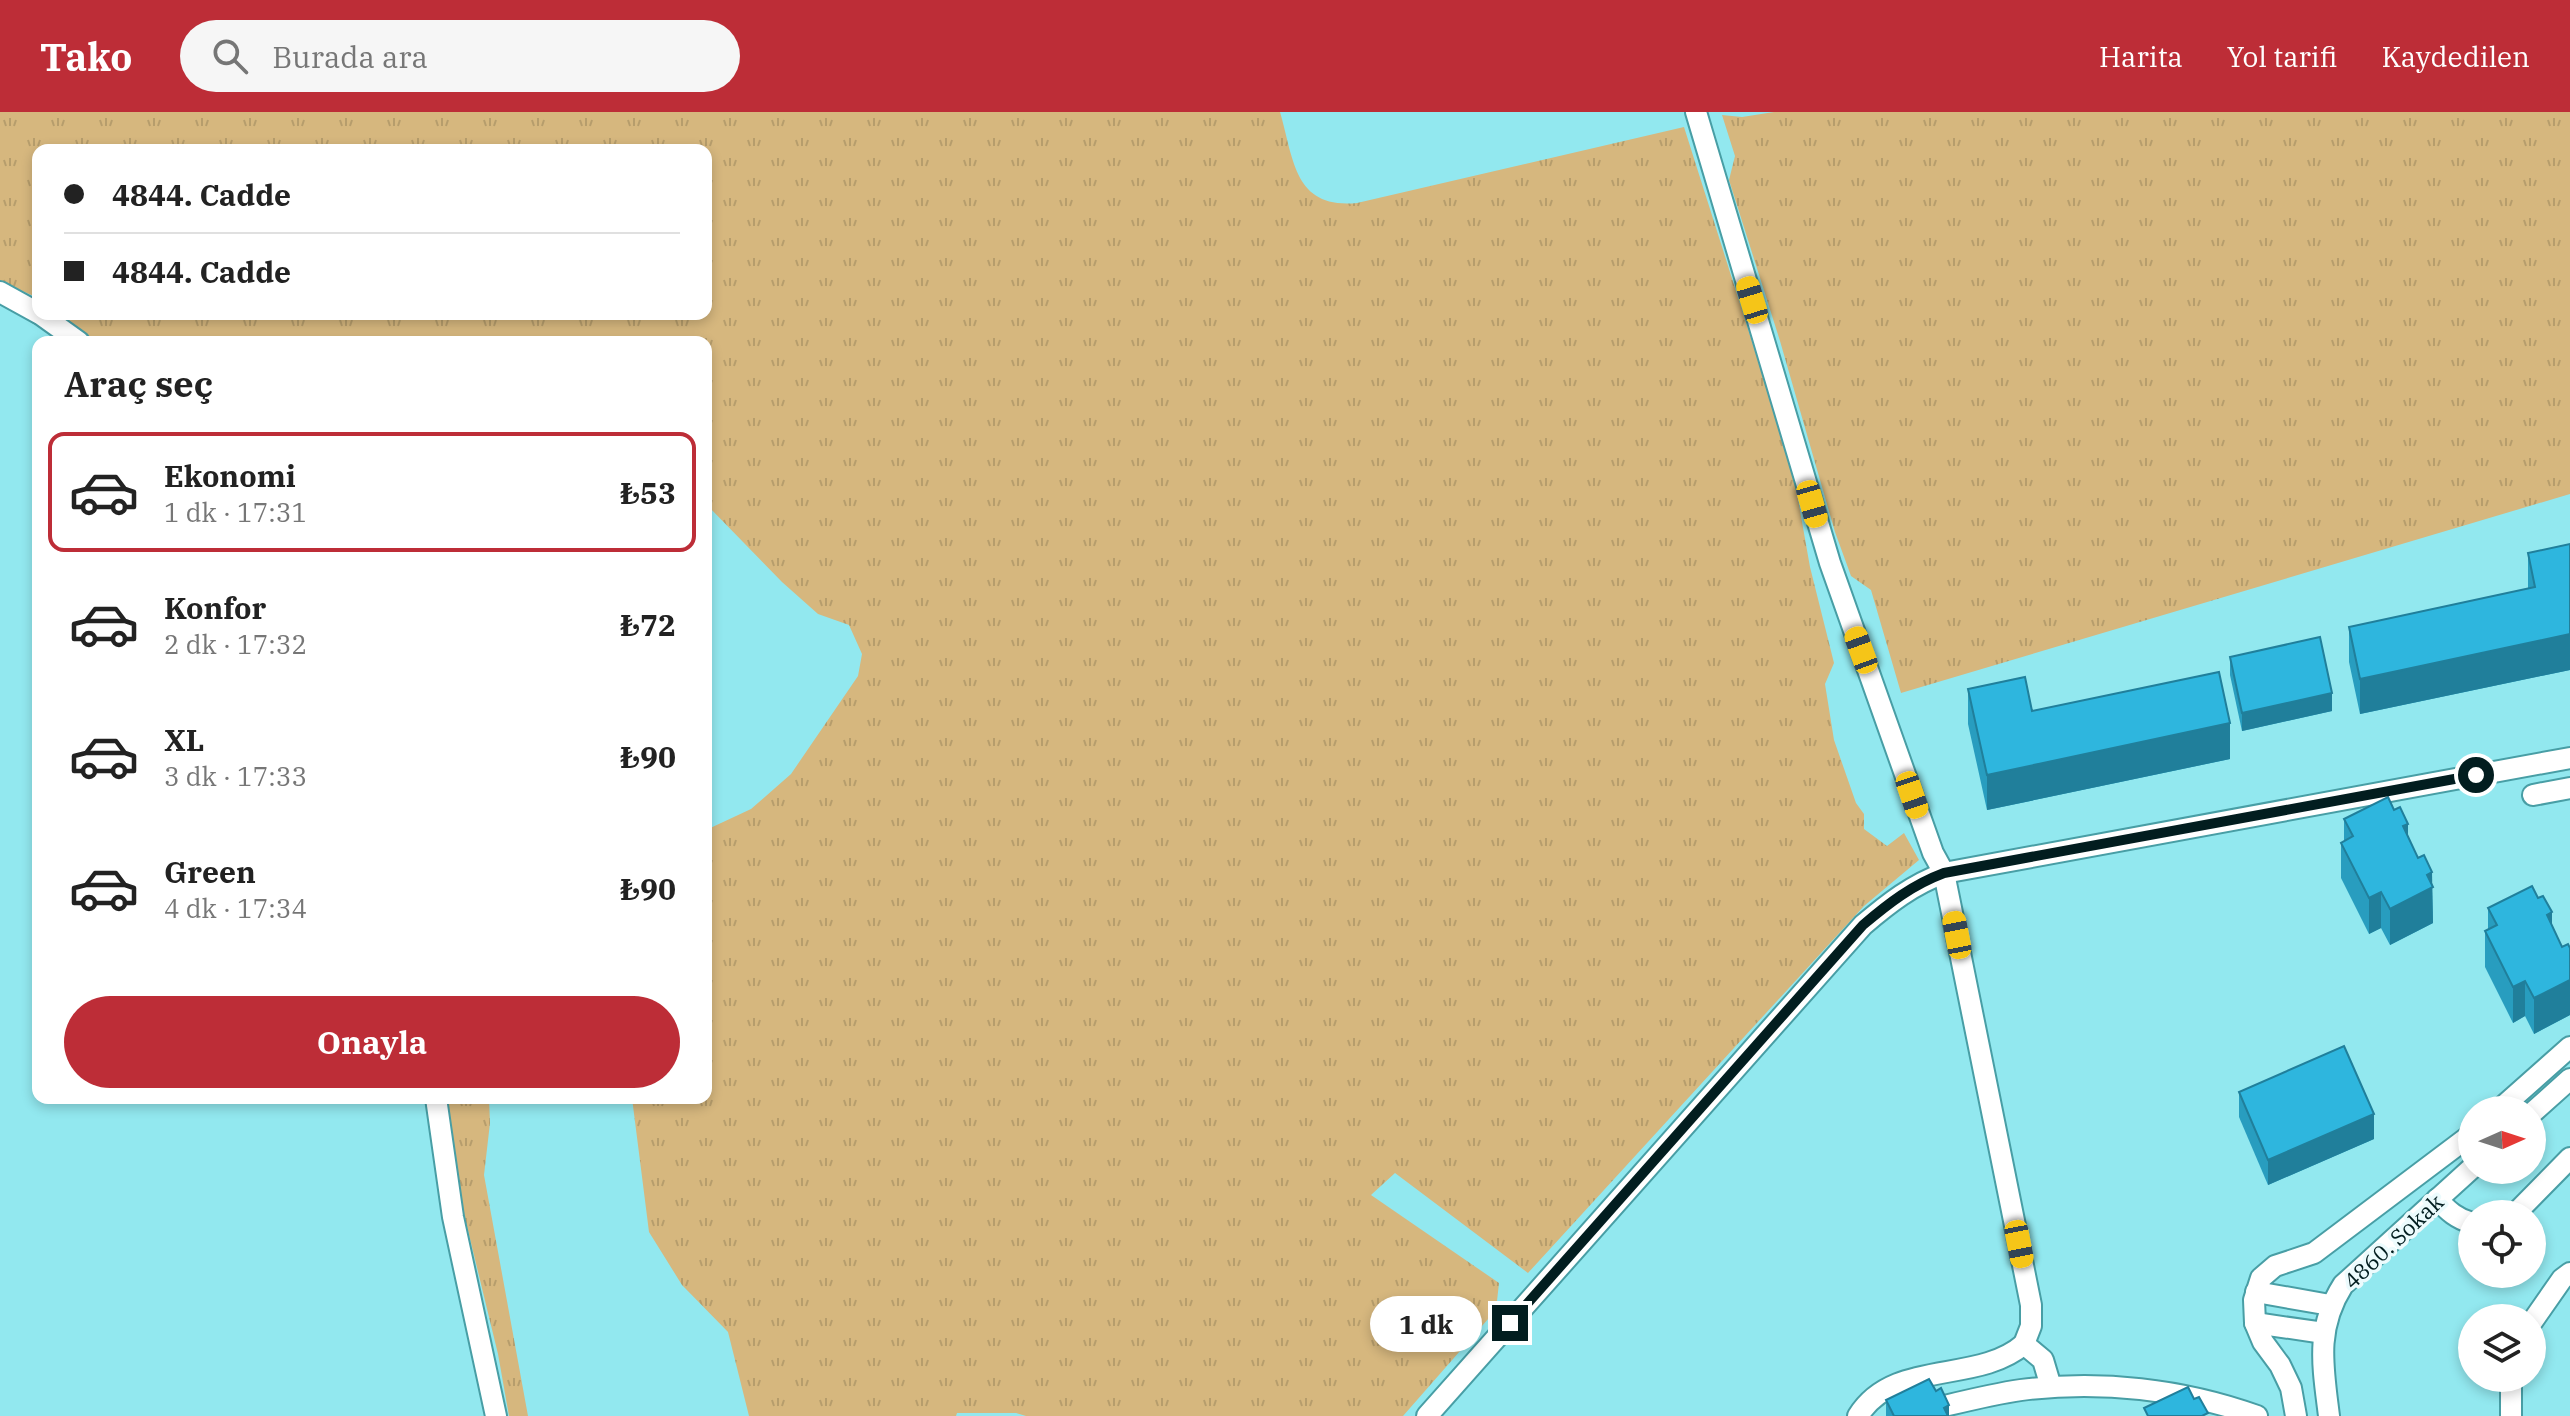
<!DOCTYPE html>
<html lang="tr">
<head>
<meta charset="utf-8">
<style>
	body { margin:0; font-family:"IBM Plex Serif",serif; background:#f6f6f6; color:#222; height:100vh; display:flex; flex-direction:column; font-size:30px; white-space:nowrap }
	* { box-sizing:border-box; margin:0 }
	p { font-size:26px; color:#767676 }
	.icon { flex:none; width:44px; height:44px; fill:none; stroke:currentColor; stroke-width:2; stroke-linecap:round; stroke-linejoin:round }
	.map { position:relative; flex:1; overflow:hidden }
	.side { position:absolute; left:32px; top:224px; width:680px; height:768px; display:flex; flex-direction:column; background:#fff; border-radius:16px; box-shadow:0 4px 12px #0003 }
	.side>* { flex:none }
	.guide { position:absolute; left:32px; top:32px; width:680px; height:176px; border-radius:16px; box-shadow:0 4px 12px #0003; display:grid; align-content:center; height:176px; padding:0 32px; background:#fff }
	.needle { width:52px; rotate:87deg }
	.buttons { position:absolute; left:2458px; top:984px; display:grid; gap:16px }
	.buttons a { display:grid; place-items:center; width:88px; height:88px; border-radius:50%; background:#fff; box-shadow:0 4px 12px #0003; font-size:40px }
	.end { position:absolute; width:36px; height:36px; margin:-18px; border:10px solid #021d1f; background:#fff; box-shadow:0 0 0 4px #fff }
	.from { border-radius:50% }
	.bubble { position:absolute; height:56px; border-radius:28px; background:#fff; box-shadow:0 4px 12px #0003; font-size:26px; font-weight:800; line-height:56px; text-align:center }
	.car { position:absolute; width:24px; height:48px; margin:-24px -12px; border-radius:10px; box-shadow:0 0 6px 2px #0007; background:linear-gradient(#f5c518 24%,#345 0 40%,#f5c518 0 76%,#345 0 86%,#f5c518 0) }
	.guide b { display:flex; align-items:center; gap:28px; height:76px; font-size:30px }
	.guide b+b { border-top:2px solid #e0e0e0 }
	.guide i { width:20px; height:20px; background:#222 }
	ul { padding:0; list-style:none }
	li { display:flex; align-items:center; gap:24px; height:120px; margin:0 16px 12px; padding:0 16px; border:4px solid transparent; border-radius:16px }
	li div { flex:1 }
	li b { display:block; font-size:30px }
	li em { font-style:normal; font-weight:800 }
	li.selected { border-color:#bd2d37 }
	li>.icon { width:72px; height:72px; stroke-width:1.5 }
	h2 { padding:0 32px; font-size:36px; line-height:96px }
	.action { display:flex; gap:16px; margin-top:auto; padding:16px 32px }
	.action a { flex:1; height:92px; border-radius:48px; background:#bd2d37; color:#fff; font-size:32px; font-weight:800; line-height:92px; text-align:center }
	header { display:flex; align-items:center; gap:48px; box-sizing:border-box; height:112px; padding:0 40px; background:#bd2d37; color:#fff }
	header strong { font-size:38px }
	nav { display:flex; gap:44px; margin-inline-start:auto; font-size:28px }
	.search { width:560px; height:72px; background:#f6f6f6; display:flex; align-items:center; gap:20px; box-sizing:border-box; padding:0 28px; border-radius:44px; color:#767676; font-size:30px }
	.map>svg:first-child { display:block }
	.grass { fill:url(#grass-tufts) }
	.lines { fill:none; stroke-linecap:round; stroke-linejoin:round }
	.minor-casing { stroke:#489ea5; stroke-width:24 }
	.minor { stroke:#fff; stroke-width:20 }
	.wall { fill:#289dbf }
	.shaded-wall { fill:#207f9b }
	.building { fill:#2eb6de; stroke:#207f9b; stroke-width:2 }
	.route { stroke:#021d1f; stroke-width:10 }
	.labels { text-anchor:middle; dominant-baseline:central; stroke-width:7; stroke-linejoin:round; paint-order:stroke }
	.street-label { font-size:22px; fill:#021d1f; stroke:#ecfbfd }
</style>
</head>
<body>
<header>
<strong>Tako</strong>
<div class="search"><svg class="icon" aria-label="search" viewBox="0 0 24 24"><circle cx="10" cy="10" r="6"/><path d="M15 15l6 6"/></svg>Burada ara</div>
<nav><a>Harita</a><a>Yol tarifi</a><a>Kaydedilen</a></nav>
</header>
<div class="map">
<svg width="2570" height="1304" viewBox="0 0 2570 1304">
	<defs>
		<pattern id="grass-tufts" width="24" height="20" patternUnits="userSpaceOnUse" patternTransform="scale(2)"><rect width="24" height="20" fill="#d6b77e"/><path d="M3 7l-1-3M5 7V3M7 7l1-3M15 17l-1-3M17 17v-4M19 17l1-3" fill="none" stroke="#b69d6c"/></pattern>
	</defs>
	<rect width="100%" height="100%" fill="#92e8ef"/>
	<g class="grass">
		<path d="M 0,0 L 1280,0 C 1294,48 1294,97 1357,91 L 1684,15 L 1793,359 L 1810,455 L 1834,551 L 1825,572 L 1834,628 L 1856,691 L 1864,702 L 1864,717 L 1887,734 L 1904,721 L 1919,748 L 1864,794 L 1528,1161 L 1395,1061 L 1371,1083 L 1499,1171 L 1496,1198 L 1403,1304 L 1026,1304 L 1016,1301 L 957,1301 L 956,1304 L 749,1304 L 728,1220 L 682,1173 L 649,1120 L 632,986 L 706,986 L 706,718 L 751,697 L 791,662 L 858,564 L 862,542 L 849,513 L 818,502 L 782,470 L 706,392 L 706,230 L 82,230 L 57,202 L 706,202 L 706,38 L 38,38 L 38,186 L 0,169 Z"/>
		<polygon points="1774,0 2570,0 2570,382 1901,581 1871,478 1851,464 1835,420 1780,229 1729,68 1735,44 1722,3 1742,5"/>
		<polygon points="446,986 489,986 490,1011 484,1063 528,1304 509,1304 498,1242 464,1102"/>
	</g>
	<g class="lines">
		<g class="minor-casing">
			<g id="minor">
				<polyline points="1696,0 1830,451 1933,741 1944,761 2031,1193 2031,1214 2024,1232 2043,1248 2051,1275"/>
				<polyline points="0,180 38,201"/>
				<polyline points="40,202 79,230"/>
				<polyline points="2533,683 2570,676"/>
				<polyline points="436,986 453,1105 496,1304"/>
				<polyline points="2499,998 2570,935"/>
				<polyline points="2532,1001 2570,967"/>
				<path d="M 2437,1087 C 2448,1099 2457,1107 2472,1111"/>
				<polyline points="2515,1102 2570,1046"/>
				<polyline points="2256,1180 2330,1193"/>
				<polyline points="2532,1210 2562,1167 2570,1161"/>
				<polyline points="2255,1211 2324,1221"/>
				<polyline points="2511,1266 2511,1304"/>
				<path d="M 1427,1304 L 1863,813 C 1889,791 1912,773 1944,761 L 2570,646"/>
				<path d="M 1858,1304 C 1894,1246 1977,1273 2024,1232"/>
				<path d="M 1900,1304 C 1940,1296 1980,1284 2021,1278 C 2100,1268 2182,1277 2257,1304"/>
				<polyline points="2296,1304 2291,1276 2280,1253 2263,1230 2255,1211 2254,1188 2261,1166 2275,1154 2314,1141 2472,1022"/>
				<path d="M 2329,1304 C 2323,1255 2315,1217 2343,1173 L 2472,1056"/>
			</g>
		</g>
		<use href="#minor" class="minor"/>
	</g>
	<g class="wall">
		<polygon points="2570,432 2570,558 2360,602 2349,550 2349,515 2528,477 2528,441"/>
		<polygon points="2230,545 2332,599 2242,619 2230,563"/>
		<polygon points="1968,577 2032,599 2230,647 1987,698 1968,612"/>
		<polygon points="2344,707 2408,725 2432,774 2433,811 2390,833 2381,816 2369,822 2341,766 2341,731 2344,729"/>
		<polygon points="2488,796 2552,813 2562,835 2570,836 2570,903 2534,922 2525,904 2513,911 2485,855 2485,819 2488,817"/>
		<polygon points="2239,980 2374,1027 2268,1073 2239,1005"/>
		<polygon points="1886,1288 1949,1304 1886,1304"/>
	</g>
	<g class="shaded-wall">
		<polygon points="2570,522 2570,558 2360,602 2360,567"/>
		<polygon points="2332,581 2332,599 2242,619 2242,601"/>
		<polygon points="2230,611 2230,647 1987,698 1987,663"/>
		<polygon points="2408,712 2408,747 2403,714"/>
		<polygon points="2432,760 2433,811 2390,833 2390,797 2427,763"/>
		<polygon points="2381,780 2381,816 2369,822 2369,786"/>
		<polygon points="2552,800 2552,836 2547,803"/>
		<polygon points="2570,868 2570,903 2534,922 2534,886"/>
		<polygon points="2525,869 2525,904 2513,911 2513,875"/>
		<polygon points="2374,1002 2374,1027 2268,1073 2268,1048"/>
		<polygon points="1949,1293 1949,1304 1944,1304 1944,1296"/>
	</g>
	<g class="building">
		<polygon points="2570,432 2570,522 2360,567 2349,515 2535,475 2528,441"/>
		<polygon points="2320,525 2332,581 2242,601 2230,545"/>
		<polygon points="2219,560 2230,611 1987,663 1968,577 2025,565 2032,599"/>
		<polygon points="2388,685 2394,698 2400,695 2408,712 2403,714 2418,746 2424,743 2432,760 2427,763 2433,775 2390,797 2381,780 2369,786 2341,731 2353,724 2344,707"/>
		<polygon points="2532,774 2538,786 2543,784 2552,800 2547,803 2562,835 2568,832 2570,836 2570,868 2534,886 2525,869 2513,875 2485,819 2497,813 2488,796"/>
		<polygon points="2344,934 2374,1002 2268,1048 2239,980"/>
		<polygon points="1929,1267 1936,1279 1941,1276 1949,1293 1944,1296 1948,1304 1894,1304 1886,1288"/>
		<polygon points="2188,1275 2194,1287 2199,1285 2208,1301 2202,1304 2148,1304 2144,1296"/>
	</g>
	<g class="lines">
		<path class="route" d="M 1510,1211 L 1863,813 C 1889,791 1912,773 1944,761 L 2476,663"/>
	</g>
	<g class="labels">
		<g class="street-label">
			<text transform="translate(2393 1129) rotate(-43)">4860. Sokak</text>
		</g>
	</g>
</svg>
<div class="buttons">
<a><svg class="needle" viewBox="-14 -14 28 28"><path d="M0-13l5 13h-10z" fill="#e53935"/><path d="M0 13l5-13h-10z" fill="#767676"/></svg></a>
<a><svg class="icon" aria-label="locate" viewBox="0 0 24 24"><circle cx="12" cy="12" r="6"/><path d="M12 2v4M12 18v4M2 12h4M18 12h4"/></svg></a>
<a><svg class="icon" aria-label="layers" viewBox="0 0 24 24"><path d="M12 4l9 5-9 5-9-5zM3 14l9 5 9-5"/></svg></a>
</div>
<i class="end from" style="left:2476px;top:663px"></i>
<i class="end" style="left:1510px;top:1211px"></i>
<div class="bubble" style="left:1370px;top:1184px;width:112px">1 dk</div>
<i class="car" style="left:1752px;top:188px;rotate:343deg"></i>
<i class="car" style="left:1812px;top:392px;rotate:164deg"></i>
<i class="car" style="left:1861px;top:538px;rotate:340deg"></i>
<i class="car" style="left:1912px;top:683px;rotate:161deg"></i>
<i class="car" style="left:1957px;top:823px;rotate:349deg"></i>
<i class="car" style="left:2019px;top:1132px;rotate:169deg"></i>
<div class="guide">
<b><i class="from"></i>4844. Cadde</b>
<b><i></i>4844. Cadde</b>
</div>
<section class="side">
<h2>Araç seç</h2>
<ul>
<li class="selected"><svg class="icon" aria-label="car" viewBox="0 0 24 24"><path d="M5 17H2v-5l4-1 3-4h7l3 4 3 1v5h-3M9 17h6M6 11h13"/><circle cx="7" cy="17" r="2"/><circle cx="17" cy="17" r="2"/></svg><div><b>Ekonomi</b><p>1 dk · 17:31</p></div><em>₺53</em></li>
<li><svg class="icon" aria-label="car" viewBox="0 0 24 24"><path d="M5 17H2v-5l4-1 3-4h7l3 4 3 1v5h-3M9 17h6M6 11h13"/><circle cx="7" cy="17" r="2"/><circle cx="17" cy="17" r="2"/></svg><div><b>Konfor</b><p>2 dk · 17:32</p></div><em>₺72</em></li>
<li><svg class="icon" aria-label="car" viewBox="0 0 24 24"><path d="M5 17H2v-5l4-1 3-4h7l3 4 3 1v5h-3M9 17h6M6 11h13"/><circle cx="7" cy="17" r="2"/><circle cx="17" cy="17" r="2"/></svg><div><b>XL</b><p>3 dk · 17:33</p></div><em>₺90</em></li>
<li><svg class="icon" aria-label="car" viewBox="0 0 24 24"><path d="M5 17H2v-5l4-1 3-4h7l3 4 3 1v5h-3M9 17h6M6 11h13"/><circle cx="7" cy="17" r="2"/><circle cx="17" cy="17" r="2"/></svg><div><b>Green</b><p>4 dk · 17:34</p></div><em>₺90</em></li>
</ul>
<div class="action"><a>Onayla</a></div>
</section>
</div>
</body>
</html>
